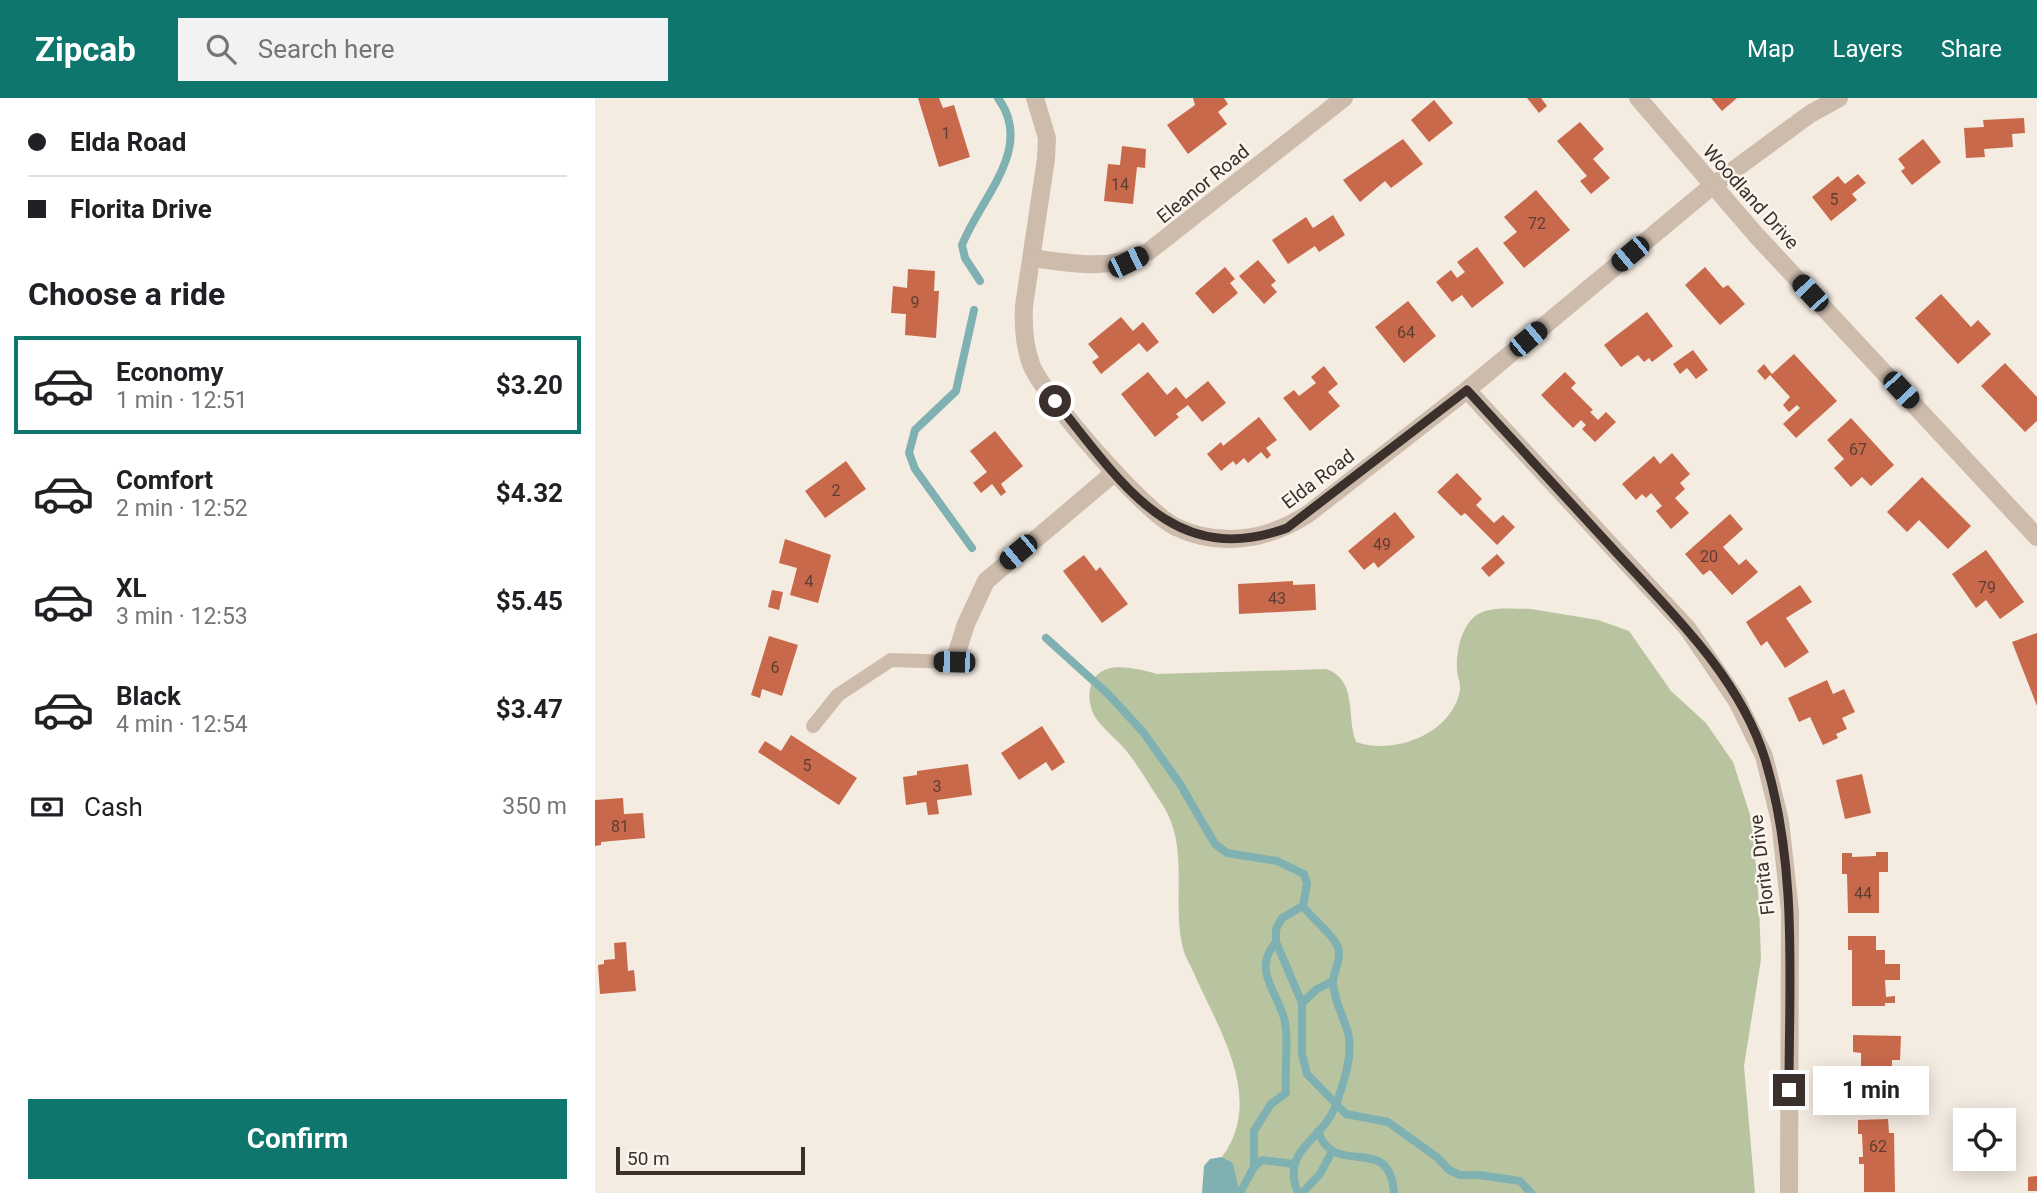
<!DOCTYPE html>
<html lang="en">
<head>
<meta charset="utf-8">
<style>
	body { margin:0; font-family:Roboto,sans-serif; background:#f2f2f2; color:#202124; height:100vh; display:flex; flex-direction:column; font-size:26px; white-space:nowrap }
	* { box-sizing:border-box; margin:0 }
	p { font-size:23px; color:#757577 }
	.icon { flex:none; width:38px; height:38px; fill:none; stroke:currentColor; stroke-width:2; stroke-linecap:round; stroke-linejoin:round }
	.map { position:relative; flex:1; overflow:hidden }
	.panel { display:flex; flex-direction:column; background:#fff; width:595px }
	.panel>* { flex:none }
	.banner { display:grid; align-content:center; height:154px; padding:0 28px; background:#fff }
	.buttons { position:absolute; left:1358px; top:1010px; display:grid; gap:14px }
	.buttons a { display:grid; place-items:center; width:63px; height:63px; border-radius:0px; background:#fff; box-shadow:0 4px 18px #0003; font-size:35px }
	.scale { position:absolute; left:21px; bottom:18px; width:189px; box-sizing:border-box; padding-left:7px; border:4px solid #3b302b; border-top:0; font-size:19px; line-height:24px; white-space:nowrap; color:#3b302b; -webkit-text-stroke:5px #fbf5ee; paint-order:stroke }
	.end { position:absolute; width:32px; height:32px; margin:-16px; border:9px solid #3b302b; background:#fff; box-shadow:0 0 0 4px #fff }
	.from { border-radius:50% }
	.bubble { position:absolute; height:49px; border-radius:0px; background:#fff; box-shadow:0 4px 18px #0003; font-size:23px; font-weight:700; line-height:49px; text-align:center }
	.car { position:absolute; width:21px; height:42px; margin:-21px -10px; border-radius:9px; box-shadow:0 0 5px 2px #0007; background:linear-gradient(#222 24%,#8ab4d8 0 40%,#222 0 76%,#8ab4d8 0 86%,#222 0) }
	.banner b { display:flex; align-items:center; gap:24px; height:66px; font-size:26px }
	.banner b+b { border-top:2px solid #e0e0e0 }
	.banner i { width:18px; height:18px; background:#202124 }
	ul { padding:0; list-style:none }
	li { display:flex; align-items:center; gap:21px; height:98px; margin:0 14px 10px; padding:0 14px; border:4px solid transparent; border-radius:0px }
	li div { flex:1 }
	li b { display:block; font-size:26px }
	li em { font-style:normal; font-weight:700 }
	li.on { border-color:#0f766e }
	li>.icon { width:63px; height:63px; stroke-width:1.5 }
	h2 { padding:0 28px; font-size:32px; line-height:84px }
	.pay { display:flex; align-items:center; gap:18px; height:77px; padding:0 28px; font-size:26px }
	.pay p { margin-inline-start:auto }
	.primary-button { display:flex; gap:14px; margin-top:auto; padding:14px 28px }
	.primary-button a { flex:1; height:80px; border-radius:0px; background:#0f766e; color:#fff; font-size:28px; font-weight:700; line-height:80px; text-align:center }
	header { display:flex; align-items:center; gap:42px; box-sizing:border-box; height:98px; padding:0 35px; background:#0f766e; color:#fff }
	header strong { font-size:33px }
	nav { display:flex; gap:38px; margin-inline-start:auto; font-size:24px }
	.search { width:490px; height:63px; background:#f2f2f2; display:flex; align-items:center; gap:18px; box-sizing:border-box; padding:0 24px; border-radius:0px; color:#757577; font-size:26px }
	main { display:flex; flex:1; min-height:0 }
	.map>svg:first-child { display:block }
	.green { fill:#b8c4a0 }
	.water { fill:#7fb0b2 }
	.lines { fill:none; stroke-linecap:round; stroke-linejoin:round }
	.stream { stroke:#7fb0b2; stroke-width:8 }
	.building { fill:#c8694b }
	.service { stroke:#cdbbac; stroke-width:14 }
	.minor { stroke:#cdbbac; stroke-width:18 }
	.route { stroke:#3b302b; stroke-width:9 }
	.labels { text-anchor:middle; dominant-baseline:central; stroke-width:5; stroke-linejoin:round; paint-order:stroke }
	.number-label { font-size:16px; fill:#5e3e33 }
	.street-label { font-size:19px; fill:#3b302b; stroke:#fbf5ee }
</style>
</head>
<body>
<header>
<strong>Zipcab</strong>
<div class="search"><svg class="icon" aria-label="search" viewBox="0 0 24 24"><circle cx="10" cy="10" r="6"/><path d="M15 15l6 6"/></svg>Search here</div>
<nav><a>Map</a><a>Layers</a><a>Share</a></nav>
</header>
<main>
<section class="panel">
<div class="banner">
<b><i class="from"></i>Elda Road</b>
<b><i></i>Florita Drive</b>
</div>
<h2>Choose a ride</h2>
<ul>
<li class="on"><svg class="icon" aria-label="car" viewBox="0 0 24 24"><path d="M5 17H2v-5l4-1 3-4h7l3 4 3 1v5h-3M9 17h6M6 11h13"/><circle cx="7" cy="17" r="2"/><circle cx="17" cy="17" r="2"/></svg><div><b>Economy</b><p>1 min · 12:51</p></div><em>$3.20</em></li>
<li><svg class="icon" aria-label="car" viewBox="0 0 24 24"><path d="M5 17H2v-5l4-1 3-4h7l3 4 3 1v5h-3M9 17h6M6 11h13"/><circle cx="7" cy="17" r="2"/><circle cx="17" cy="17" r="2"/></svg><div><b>Comfort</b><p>2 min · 12:52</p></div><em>$4.32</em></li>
<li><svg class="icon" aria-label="car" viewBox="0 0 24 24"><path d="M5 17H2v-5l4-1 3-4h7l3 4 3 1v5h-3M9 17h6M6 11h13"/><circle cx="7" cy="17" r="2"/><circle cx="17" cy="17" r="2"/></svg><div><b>XL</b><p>3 min · 12:53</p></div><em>$5.45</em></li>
<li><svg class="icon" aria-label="car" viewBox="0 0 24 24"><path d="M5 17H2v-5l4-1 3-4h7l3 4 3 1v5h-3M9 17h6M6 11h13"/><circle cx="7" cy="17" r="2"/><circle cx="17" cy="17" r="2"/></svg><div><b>Black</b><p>4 min · 12:54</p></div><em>$3.47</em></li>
</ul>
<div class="pay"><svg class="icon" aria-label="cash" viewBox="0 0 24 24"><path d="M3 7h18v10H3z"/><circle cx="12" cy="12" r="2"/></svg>Cash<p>350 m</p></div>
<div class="primary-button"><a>Confirm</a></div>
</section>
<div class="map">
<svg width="1442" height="1095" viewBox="0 0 1442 1095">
	<rect width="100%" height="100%" fill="#f4ebe1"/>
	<path class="green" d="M 936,511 L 1003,522 L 1034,533 L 1076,593 L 1111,625 L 1138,664 L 1157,723 L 1164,805 L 1166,861 L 1149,968 L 1160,1095 L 645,1095 L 638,1065 L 627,1059 C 669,1003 626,935 601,880 C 597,869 589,858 587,846 C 577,799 595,749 567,706 C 554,687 543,666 528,649 C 519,639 506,629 499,617 C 496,612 493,598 495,592 C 501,559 540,570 562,576 L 731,571 C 763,582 751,618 761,644 C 799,658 858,635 865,592 C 866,585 862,577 862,571 C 861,554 866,531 878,520 C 890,507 920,511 936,511 Z"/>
	<polygon class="water" points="627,1059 638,1065 645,1095 607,1095 609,1068 615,1061"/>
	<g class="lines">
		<g class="stream">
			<path d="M 385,183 L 370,160 L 367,147 C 386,99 440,50 403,0"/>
			<polyline points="377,450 320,371 314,355 320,332 361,293 379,212"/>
			<path d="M 451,540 L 513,596 L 548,634 L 585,686 L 620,746 L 632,755 L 682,763 L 709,776 L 712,786 L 708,808 C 717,821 738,836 743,849 C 747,862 738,873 738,885 C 739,902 747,916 752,931 C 760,954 748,987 740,1009 C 727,1043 685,1051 703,1095"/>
			<polyline points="708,808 687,820 681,831 681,844 707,905 707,956 712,976 751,1016 793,1024 843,1060 854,1072 865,1077 884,1077 925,1083 936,1095"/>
			<polyline points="707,905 722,891 738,883"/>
			<path d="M 723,1033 C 739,1082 795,1033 799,1095"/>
			<path d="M 659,1069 L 659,1033 L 676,1006 L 691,995 C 689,972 694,947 690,924 C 684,895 656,873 681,844"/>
			<polyline points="645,1095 659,1069 667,1062 699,1066"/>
			<polyline points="707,1095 725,1076 736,1055"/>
		</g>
	</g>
	<g class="building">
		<polygon points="323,0 344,0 348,10 359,7 375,59 344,69"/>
		<polygon points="598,0 629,0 633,6 623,14 632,26 593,56 572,27 600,7"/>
		<polygon points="932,0 946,0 952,8 944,15"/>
		<polygon points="1116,0 1142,0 1127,13"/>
		<polygon points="839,2 858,25 834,44 816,22"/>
		<polygon points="1429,20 1430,35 1417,36 1418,49 1389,51 1390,59 1371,60 1369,30 1389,29 1388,22"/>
		<polygon points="985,24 1009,51 998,61 1015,80 996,96 985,83 992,78 962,43"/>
		<polygon points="808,41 828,66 796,90 790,83 765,104 748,82"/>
		<polygon points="1328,41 1346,64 1317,87 1306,73 1310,70 1303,61"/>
		<polygon points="527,48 551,51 550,70 542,69 538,106 509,103 513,66 525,67"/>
		<polygon points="1263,76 1271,85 1257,96 1262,102 1236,123 1217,99 1243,78 1250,86"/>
		<polygon points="941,92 975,132 929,170 908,145 922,134 909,119"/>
		<polygon points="738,117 750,137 724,154 720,148 693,166 677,142 711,119 718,130"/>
		<polygon points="882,149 909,185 877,210 867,197 857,204 841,184 856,172 862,180 870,174 862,164"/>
		<polygon points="663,162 681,183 676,187 682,194 669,206 644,178"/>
		<polygon points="630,169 640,181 635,185 643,195 618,216 600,195"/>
		<polygon points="1110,169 1128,190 1133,187 1150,206 1125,227 1090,187"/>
		<polygon points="313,171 340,173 339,193 344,193 341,240 310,237 311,216 296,215 298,188 312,190"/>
		<polygon points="1346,196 1376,229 1383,222 1396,236 1363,266 1320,220"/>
		<polygon points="813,203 841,238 809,265 780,229"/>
		<polygon points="1052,214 1078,248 1057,264 1054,260 1049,264 1043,257 1026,269 1009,247"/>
		<polygon points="526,219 538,233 548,224 564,244 552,254 544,245 506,276 497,264 504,259 493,246"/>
		<polygon points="1098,252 1113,272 1101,281 1092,270 1085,276 1078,266"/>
		<polygon points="1199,256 1242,303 1201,340 1188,326 1205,310 1202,307 1194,314 1188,307 1195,299 1175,277 1170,282 1162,273 1169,266 1177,276"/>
		<polygon points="1410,265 1442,299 1442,323 1430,334 1386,288"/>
		<polygon points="729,268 743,286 733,294 745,308 715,333 688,300 699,292 704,298 721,285 716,279"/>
		<polygon points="553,274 572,297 581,289 591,301 613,283 631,305 607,324 593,307 581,316 584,319 560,339 526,296"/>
		<polygon points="970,274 981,285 976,290 998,312 995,314 1003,322 1011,314 1021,324 1000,344 987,331 991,327 986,322 978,330 946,297"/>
		<polygon points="664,319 682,342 671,350 676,357 672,361 666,354 653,365 649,360 641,367 638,363 626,373 612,356 626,344 628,348"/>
		<polygon points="1256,320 1299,367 1276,388 1267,379 1256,389 1239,370 1249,361 1232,342"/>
		<polygon points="400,333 428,368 406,386 411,394 406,398 397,386 386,395 378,385 392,374 375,353"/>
		<polygon points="1077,355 1095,376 1085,385 1090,391 1080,400 1094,415 1076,431 1061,413 1067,408 1056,395 1051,400 1047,396 1041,402 1027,386 1059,358 1065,366"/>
		<polygon points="251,363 271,391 230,420 210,393"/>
		<polygon points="862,375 887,401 881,407 899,425 908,417 920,429 902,447 870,415 866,418 842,394"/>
		<polygon points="1327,379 1376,428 1353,451 1324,422 1312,434 1292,414"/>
		<polygon points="800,414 820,439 783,470 779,464 769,472 753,453"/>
		<polygon points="1135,416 1148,431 1128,449 1144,467 1151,461 1163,474 1137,497 1115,472 1108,477 1090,456"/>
		<polygon points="190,441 236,457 223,505 195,497 202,470 184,465"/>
		<polygon points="1391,452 1429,504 1405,521 1391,502 1381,510 1357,476"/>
		<polygon points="902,456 910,465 894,479 886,470"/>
		<polygon points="489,457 501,473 505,469 533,506 507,525 468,473"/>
		<polygon points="698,483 698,487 720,486 721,512 644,516 643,486"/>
		<polygon points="1205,487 1217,504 1191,520 1214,554 1190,570 1172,543 1166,548 1151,524"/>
		<polygon points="177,492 188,494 184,512 173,509"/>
		<polygon points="1442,535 1442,608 1417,544"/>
		<polygon points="174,538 203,547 187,598 167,591 165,600 156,597"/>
		<polygon points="1232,582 1238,596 1249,591 1260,614 1247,620 1252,631 1241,636 1243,640 1228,647 1215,619 1204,624 1193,600"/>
		<polygon points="447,628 470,664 457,673 451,664 424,682 406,655"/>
		<polygon points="196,637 262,680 244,707 163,654 170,643 186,653"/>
		<polygon points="373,666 377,697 342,702 344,716 333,717 331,704 311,707 308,679 322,677 322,673"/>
		<polygon points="1267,676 1276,715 1250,721 1241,682"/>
		<polygon points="28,700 29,716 48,715 50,740 6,744 6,747 0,748 0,702"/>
		<polygon points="1281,754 1293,754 1293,774 1284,774 1284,815 1253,815 1252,776 1247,776 1247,755 1257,755 1257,759 1281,758"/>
		<polygon points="1253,838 1281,838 1281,852 1290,852 1290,866 1305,866 1305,882 1290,882 1291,899 1300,898 1300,905 1290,905 1290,908 1257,908 1257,852 1253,852"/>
		<polygon points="31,844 33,873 39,872 41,893 5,896 3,867 9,866 9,862 20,861 19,845"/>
		<polygon points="1258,937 1306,938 1305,962 1297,962 1296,994 1266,994 1266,955 1258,954"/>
		<polygon points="1293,1021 1294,1035 1299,1035 1300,1094 1269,1094 1269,1066 1264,1066 1264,1059 1268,1059 1267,1036 1263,1036 1263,1022"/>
		<polygon points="1442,1078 1442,1093 1433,1093 1433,1079"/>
	</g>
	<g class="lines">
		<polyline class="service" points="218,628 243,597 296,562 359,564"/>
		<g class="minor">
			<path d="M 440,0 L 452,40 L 451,61 L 429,208 C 428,228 429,247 436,266 C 448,298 550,415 581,429 C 625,450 673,442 713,416 L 872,292 L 1117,88 L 1215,16 L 1244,0"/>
			<polyline points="1043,0 1161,137 1442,439"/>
			<path d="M 437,160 C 479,166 515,173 553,154 L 749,0"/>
			<polyline points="872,292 1093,531 1142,603 1169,658 1185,723 1195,813 1194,1095"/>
			<polyline points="359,564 371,526 391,483 519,375"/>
		</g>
	</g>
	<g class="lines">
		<path class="route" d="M 460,303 C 524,380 576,473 692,430 L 872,292 C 921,346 970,399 1019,452 C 1076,514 1144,578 1170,661 C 1203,769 1194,881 1194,992"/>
	</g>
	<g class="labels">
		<g class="number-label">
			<text x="351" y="35">1</text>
			<text x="525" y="86">14</text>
			<text x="1239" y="101">5</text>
			<text x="942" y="125">72</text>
			<text x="320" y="204">9</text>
			<text x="811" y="234">64</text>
			<text x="1263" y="351">67</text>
			<text x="241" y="392">2</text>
			<text x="787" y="446">49</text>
			<text x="1114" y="458">20</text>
			<text x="214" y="483">4</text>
			<text x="1392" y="489">79</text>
			<text x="682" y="500">43</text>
			<text x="180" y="569">6</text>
			<text x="212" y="667">5</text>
			<text x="342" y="688">3</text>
			<text x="25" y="728">81</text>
			<text x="1268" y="795">44</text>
			<text x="1283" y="1048">62</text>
		</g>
		<g class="street-label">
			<text transform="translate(608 86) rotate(-39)">Eleanor Road</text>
			<text transform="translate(1156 99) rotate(48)">Woodland Drive</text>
			<text transform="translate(723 381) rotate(-37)">Elda Road</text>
			<text transform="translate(1167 767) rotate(-97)">Florita Drive</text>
		</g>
	</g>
</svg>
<div class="buttons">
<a><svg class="icon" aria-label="locate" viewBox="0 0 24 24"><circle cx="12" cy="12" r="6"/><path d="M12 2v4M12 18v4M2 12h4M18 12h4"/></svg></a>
</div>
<div class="scale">50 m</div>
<i class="end from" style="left:460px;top:303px"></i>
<i class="end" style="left:1194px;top:992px"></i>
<div class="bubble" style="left:1218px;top:968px;width:116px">1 min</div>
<i class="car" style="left:1035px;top:156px;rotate:230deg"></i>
<i class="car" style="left:533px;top:164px;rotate:64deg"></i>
<i class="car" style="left:1215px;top:195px;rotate:317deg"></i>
<i class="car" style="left:933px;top:241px;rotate:50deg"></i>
<i class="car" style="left:1306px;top:292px;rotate:137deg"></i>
<i class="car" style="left:423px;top:454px;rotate:230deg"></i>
<i class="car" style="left:359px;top:564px;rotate:271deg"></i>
</div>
</main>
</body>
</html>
